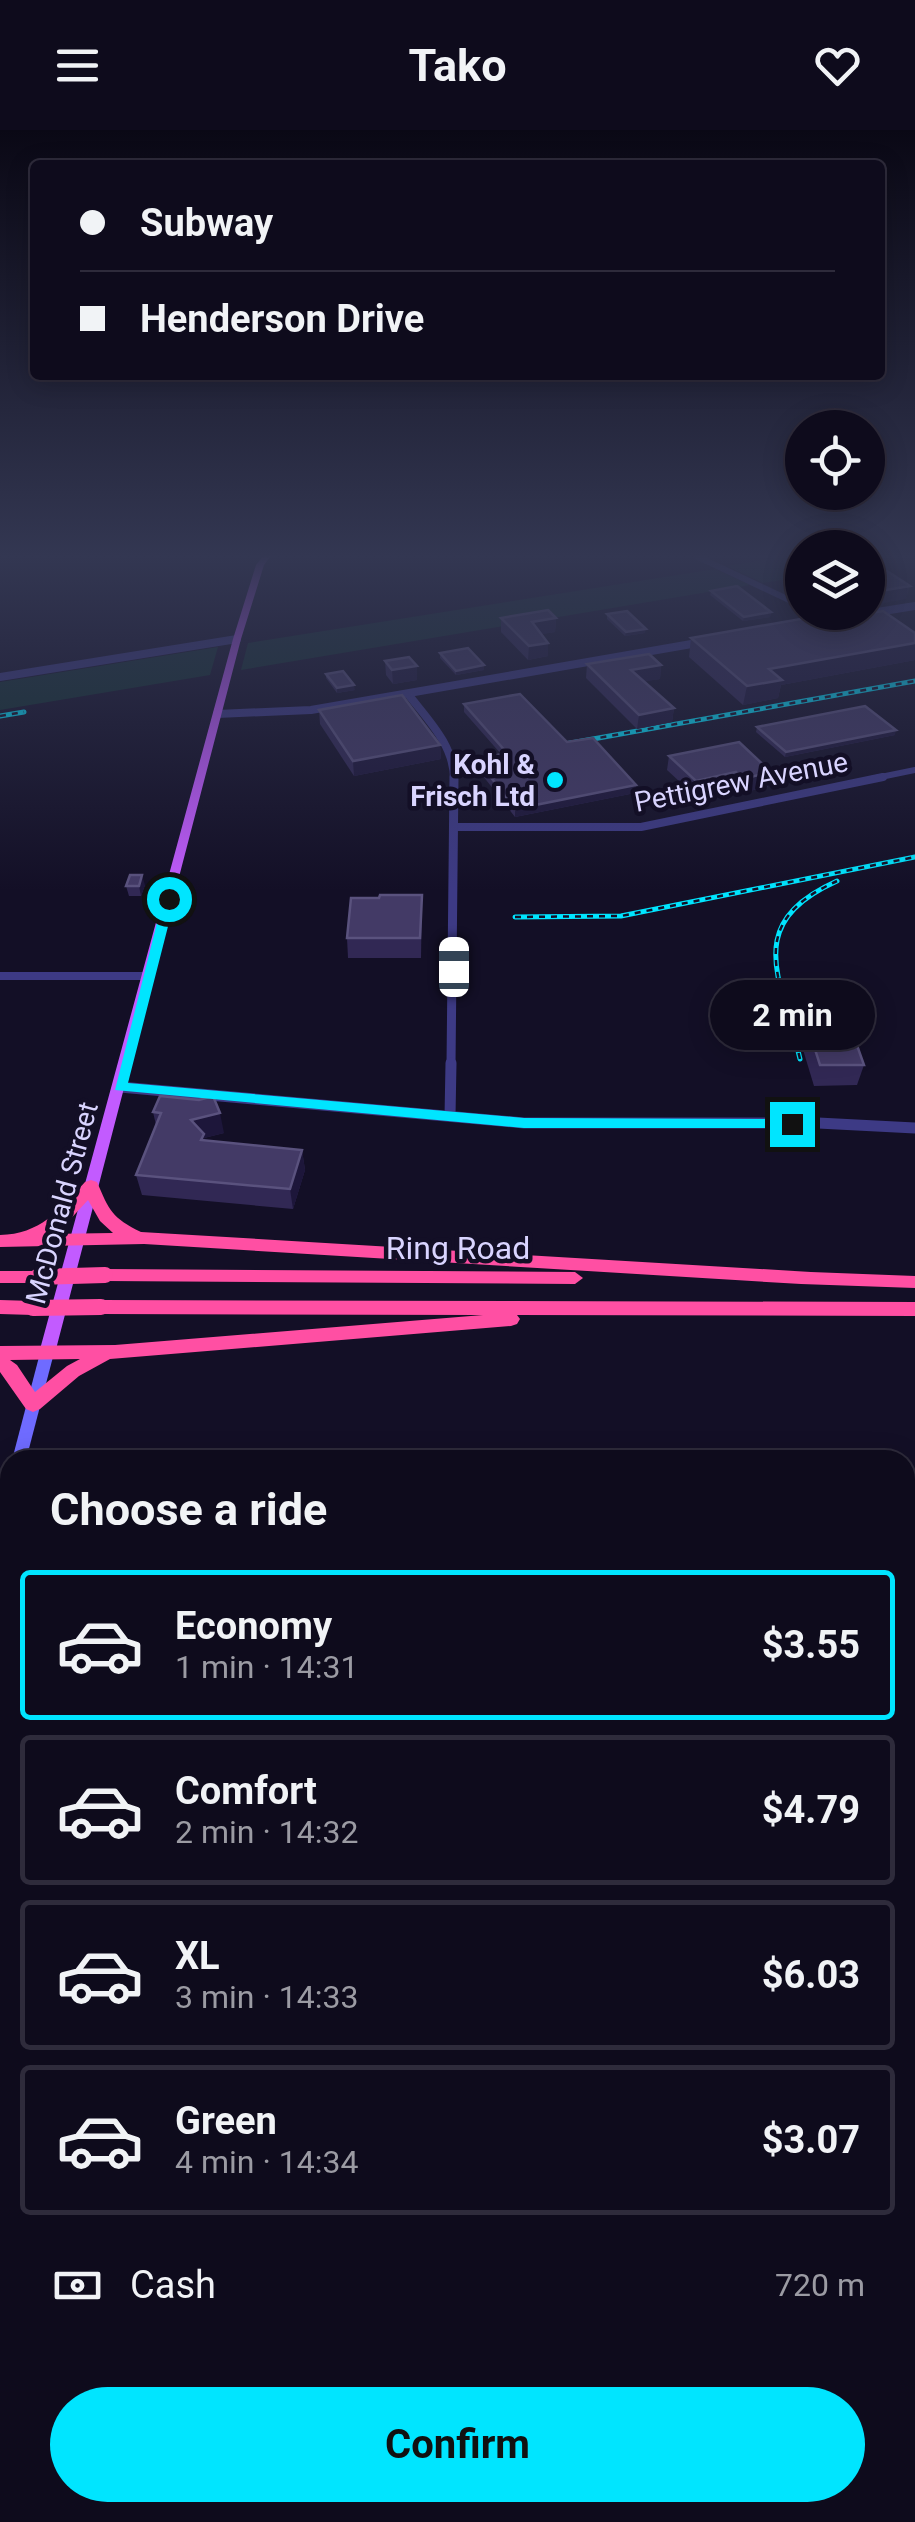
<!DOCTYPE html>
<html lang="en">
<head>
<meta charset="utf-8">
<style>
	body { margin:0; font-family:Roboto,sans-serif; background:#1c1929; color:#f1f3f6; height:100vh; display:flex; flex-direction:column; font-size:38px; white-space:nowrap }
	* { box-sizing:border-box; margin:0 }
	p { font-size:32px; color:#9b9ba3 }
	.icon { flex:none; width:55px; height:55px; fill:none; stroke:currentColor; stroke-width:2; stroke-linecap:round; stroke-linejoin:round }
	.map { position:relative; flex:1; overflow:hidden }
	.details { position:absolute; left:0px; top:1320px; width:915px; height:1072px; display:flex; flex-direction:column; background:#0e0b1c; border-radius:30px 30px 0 0; box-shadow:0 5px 25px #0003,0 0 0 2px #2e2b3b }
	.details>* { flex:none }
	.hud { position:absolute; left:30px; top:30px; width:855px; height:220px; border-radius:10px; box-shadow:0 5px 25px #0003,0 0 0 2px #2e2b3b; display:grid; align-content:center; height:220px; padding:0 50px; background:#0e0b1c }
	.controls { position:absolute; left:785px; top:280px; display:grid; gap:20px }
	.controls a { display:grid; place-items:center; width:100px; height:100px; border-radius:50%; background:#0e0b1c; box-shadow:0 5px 25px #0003,0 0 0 2px #2e2b3b; font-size:50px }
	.end { position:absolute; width:45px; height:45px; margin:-22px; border:12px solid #00e5ff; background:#111; box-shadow:0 0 0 5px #111 }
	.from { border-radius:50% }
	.bubble { position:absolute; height:70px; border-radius:35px; background:#0e0b1c; box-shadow:0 5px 25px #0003,0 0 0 2px #2e2b3b; font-size:32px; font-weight:700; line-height:70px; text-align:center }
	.car { position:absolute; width:30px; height:60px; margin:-30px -15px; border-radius:12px; box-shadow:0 0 8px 2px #0007; background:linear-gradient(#fff 24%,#345 0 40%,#fff 0 76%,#345 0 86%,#fff 0) }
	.hud b { display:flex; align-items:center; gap:35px; height:95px; font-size:38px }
	.hud b+b { border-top:2px solid #2e2b3b }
	.hud i { width:25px; height:25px; background:#f1f3f6 }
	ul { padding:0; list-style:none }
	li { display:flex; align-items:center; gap:30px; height:150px; margin:0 20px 15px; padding:0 30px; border:5px solid #2e2b3b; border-radius:10px }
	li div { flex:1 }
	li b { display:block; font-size:38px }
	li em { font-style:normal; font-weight:700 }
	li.current { border-color:#00e5ff }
	li>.icon { width:90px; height:90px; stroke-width:1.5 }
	h2 { padding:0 50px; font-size:45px; line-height:120px }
	.pay { display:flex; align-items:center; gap:25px; height:110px; padding:0 50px; font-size:38px }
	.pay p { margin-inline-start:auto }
	.primary-button { display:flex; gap:20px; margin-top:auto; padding:20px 50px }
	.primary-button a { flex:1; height:115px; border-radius:60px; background:#00e5ff; color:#111; font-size:40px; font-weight:700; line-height:115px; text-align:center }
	header { display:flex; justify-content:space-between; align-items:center; height:130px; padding:0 50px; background:#0e0b1c; font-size:45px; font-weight:700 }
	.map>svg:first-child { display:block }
	.green { fill:#12302f }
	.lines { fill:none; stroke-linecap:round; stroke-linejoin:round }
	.minor-far2 { stroke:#3d3a85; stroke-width:6 }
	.minor-far1 { stroke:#3d3a85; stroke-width:8 }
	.minor { stroke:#3d3a85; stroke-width:16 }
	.tertiary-far3 { stroke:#3d3a85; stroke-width:8 }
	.tertiary-far2 { stroke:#3d3a85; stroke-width:9 }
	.tertiary-far1 { stroke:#3d3a85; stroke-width:11 }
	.tertiary { stroke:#3d3a85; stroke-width:15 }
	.secondary { fill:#6f6bff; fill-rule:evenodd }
	.primary { fill:#c25bff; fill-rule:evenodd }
	.motorway { fill:#ff4fa3; fill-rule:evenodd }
	.rail-casing { stroke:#00e5ff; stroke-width:5 }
	.rail { stroke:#130f26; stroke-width:2.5; stroke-dasharray:6; stroke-linecap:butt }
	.motorway-bridge { stroke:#ff4fa3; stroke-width:16 }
	.wall { fill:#312854 }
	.shaded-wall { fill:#1d163a }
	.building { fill:#433a66; stroke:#5a527e; stroke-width:2.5 }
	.route { fill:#00e5ff }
	.poi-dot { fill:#00e5ff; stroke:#130f26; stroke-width:4 }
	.labels { text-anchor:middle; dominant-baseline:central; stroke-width:9; stroke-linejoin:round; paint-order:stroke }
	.far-poi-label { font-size:28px; font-weight:bold; fill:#d9d4ff; stroke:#130f26; text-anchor:end }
	.far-street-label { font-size:28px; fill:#d9d4ff; stroke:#130f26 }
	.street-label { font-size:32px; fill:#d9d4ff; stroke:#130f26 }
</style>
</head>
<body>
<header><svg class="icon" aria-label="menu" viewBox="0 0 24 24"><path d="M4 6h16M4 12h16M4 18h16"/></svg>Tako<svg class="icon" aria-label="heart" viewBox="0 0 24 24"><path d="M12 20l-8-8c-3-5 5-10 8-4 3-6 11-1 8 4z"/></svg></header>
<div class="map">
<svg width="915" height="2392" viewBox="0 0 915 2392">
	<rect width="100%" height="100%" fill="#130f26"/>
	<g class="green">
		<polygon points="789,426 802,426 802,447 763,453 727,436"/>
		<polygon points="715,439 750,455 241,540 248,513"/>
		<polygon points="218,517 210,545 0,580 0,552"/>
	</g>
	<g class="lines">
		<g class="minor-far2">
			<polyline points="696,426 802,476"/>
			<polyline points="871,649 915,640"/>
		</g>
		<g class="minor-far1">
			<polyline points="455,697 641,697 883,647"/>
			<polyline points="0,846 149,846"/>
		</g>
		<polyline class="minor" points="560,2382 565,2392"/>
		<g class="tertiary-far3">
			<polyline points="871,483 915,476"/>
			<polyline points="0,547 237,509"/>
			<path d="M 408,564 C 428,590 454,615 454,649"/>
			<polyline points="217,584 311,580 703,512"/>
		</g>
		<polyline class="tertiary-far2" points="451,935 454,647"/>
		<g class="tertiary-far1">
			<polyline points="120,957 524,993 818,993 915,998"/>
			<polyline points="450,986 451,933"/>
		</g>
		<g class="tertiary">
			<polyline points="905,1362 915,1362"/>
			<polyline points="0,1416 10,1415"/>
		</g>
		<g class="secondary">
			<polygon points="47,1217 52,1219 54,1223 26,1330 12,1330 40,1223 42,1219"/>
			<polygon points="10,1360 10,1399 6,1413 0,1415 0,1377 5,1362"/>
		</g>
		<polygon class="primary" points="263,426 271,426 264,435 241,509 55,1223 52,1227 42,1227 39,1223 233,509 256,435"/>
		<g class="motorway">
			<path d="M 91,1050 L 97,1052 C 109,1080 112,1088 141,1102 L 811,1142 L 915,1146 L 915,1158 L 801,1154 L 144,1114 L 0,1117 L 0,1105 C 40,1104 59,1081 85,1052 ZM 88,1070 L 100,1091 L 113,1103 L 48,1104 L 64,1096 Z"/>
			<polygon points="105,1139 575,1142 583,1148 575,1154 105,1151 97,1145"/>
			<polygon points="0,1141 37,1141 45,1147 37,1153 0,1153"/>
			<polygon points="0,1170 33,1171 42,1178 33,1185 0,1184"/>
			<path d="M 101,1170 L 915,1172 L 915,1186 L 517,1185 L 520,1189 L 517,1194 L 511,1196 L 110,1229 L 79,1246 L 40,1279 L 33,1282 L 26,1279 L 0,1242 L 0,1216 L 115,1215 L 483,1185 L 101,1184 L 92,1177 ZM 80,1229 L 67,1236 L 35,1262 L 17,1235 L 10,1230 Z"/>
		</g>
		<g class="rail-casing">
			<g id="rail">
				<polyline points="0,586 24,582"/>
				<polyline points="565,614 915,551"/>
				<polyline points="515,787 621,786 915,727"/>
				<path d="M 800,929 C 781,847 742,794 837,751"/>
			</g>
		</g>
		<use href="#rail" class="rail"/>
		<g class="motorway-bridge">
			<polyline points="37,1147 105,1145"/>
			<polyline points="33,1178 101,1177"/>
		</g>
	</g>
	<g class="wall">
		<polygon points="711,461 771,482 770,487 743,491 710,465"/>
		<polygon points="607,484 645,503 625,506 607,489"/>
		<polygon points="501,488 556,488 555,502 541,504 548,513 548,526 528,530 501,502"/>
		<polygon points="691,508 915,530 781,555 778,568 743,575 689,527"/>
		<polygon points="440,523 484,535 484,540 456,545 440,528"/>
		<polygon points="385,531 417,550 393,554 386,545"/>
		<polygon points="587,534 661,535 660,549 644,551 674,578 672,592 637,599 586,548"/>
		<polygon points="326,544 355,560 337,563 326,548"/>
		<polygon points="464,574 567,612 636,655 635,663 515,687 476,637 477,629 501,624 464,582"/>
		<polygon points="319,580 440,615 441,629 354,646 320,594"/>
		<polygon points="757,597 895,605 785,627 756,602"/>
		<polygon points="739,612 768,657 740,663 733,656 694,665 667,640 669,626"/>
		<polygon points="145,755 141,766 129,766 126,756"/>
		<polygon points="422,765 421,828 348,828 347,808 379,768"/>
		<polygon points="796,860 864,935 857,955 814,956 791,880"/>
		<polygon points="160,966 224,1003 204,1008 205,1011 302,1020 305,1040 293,1079 142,1065 136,1045 156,995 153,982"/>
	</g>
	<g class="shaded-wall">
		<polygon points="910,456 906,469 868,476 868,463"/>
		<polygon points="771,482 770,487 743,491 744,487"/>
		<polygon points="556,488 555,502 532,506 532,492"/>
		<polygon points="646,499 645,503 625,506 626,502"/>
		<polygon points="548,513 548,526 528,530 529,516"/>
		<polygon points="915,513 915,530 781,555 778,568 743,575 747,556 769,539"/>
		<polygon points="484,535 484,540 456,545 456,541"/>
		<polygon points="661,535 660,549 630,554 631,540"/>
		<polygon points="417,536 417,550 393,554 392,540"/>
		<polygon points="354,555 355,560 337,563 337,558"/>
		<polygon points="674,578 672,592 637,599 639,585"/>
		<polygon points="896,600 895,605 785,627 786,622"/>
		<polygon points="440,615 441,629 354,646 353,631"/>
		<polygon points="736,642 733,656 694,665 696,651"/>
		<polygon points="771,642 768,657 740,663 742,649"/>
		<polygon points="636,655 635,663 515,687 515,679"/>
		<polygon points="142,745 145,755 141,766 139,756"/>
		<polygon points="220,983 224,1003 204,1008 208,1024 191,990"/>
		<polygon points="302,1020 305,1040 293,1079 290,1059"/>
	</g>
	<g class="building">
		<polygon points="887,441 910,456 868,463 868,444"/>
		<polygon points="737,456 771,482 744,487 711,461"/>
		<polygon points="548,480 556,488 532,492 548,513 529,516 501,488"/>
		<polygon points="627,481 646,499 626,502 607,484"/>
		<polygon points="883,481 915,503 915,513 769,539 782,550 747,556 691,508 841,482 853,482 856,485"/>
		<polygon points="468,518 484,535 456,541 440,523"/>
		<polygon points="649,524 661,535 631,540 674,578 639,585 587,534"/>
		<polygon points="409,527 417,536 392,540 385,531"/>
		<polygon points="343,541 354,555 337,558 326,544"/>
		<polygon points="520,564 567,612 593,608 636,655 515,679 477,629 507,623 464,574"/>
		<polygon points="402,565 440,615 353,631 319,580"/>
		<polygon points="865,576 896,600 786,622 757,597"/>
		<polygon points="739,612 771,642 742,649 736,642 696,651 669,626"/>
		<polygon points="130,745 142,745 139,756 126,756"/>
		<polygon points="380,765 422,765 420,808 347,808 351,768 379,768"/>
		<polygon points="837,859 864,935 820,935 796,860"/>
		<polygon points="160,966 199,970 213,966 220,983 191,990 204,1004 201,1010 302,1020 290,1059 136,1045 161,983 153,982"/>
	</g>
	<linearGradient id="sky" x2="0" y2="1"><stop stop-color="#0a0815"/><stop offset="0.56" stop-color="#333752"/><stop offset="1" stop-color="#333752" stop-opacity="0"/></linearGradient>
	<rect width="915" height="761" fill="url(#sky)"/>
	<polygon class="route" points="169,765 175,769 128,953 524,988 792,989 799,994 792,998 524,998 115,960 163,769"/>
	<circle class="poi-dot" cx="555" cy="650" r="10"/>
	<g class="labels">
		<g class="far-poi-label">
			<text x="535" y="634">Kohl &amp;<tspan x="535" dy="32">Frisch Ltd</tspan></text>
		</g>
		<g class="far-street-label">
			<text transform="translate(741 652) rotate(-11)">Pettigrew Avenue</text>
			<text transform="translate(62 1073) rotate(-75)">McDonald Street</text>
		</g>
		<g class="street-label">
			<text x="458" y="1118">Ring Road</text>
		</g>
	</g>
</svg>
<div class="controls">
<a><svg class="icon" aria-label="locate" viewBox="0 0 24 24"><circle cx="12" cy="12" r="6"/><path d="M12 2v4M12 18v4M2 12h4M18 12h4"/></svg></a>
<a><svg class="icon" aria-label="layers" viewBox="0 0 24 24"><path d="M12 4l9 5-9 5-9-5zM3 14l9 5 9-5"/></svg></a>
</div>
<i class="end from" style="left:169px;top:769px"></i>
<i class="end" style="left:792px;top:994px"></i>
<div class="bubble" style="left:710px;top:850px;width:165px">2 min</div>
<i class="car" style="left:454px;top:837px;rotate:0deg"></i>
<div class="hud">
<b><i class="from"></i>Subway</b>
<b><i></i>Henderson Drive</b>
</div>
<section class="details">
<h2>Choose a ride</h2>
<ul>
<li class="current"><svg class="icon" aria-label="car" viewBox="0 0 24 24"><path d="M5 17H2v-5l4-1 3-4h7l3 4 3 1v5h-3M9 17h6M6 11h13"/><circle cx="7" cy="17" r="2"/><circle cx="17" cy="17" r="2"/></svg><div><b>Economy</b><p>1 min · 14:31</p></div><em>$3.55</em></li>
<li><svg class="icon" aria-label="car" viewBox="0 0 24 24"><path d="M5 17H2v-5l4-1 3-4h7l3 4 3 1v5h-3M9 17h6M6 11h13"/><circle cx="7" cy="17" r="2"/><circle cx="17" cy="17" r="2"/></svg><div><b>Comfort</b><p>2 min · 14:32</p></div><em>$4.79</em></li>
<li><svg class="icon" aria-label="car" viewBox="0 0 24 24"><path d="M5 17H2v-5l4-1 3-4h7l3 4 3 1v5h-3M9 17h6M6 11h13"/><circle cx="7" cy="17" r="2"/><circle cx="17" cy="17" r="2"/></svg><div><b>XL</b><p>3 min · 14:33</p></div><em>$6.03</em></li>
<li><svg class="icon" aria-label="car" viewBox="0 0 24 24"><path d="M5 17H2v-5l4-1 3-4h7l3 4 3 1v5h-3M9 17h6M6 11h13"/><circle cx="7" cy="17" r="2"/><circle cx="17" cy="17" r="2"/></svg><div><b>Green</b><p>4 min · 14:34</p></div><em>$3.07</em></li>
</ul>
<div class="pay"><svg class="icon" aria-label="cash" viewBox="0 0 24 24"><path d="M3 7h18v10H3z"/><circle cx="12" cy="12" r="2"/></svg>Cash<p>720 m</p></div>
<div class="primary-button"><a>Confirm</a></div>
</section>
</div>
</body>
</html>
